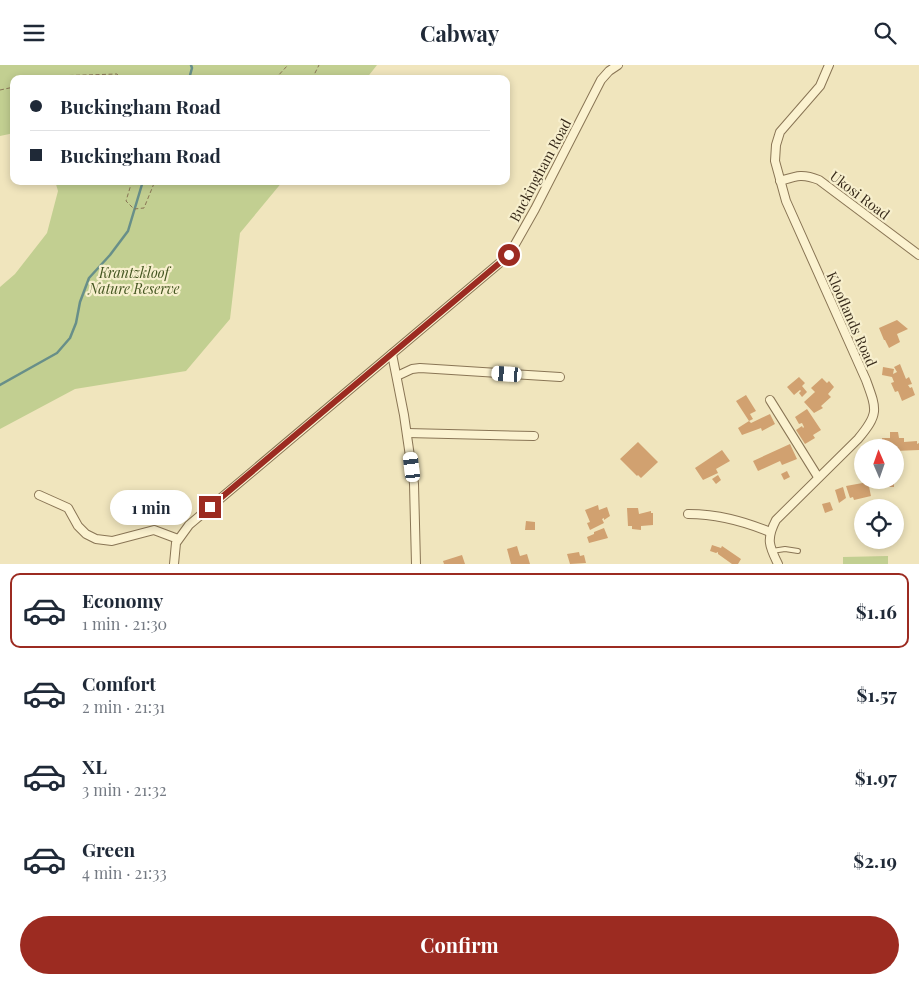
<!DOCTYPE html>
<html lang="en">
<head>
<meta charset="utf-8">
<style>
	body { margin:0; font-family:"Playfair Display",serif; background:#f2f2f3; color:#1f2937; height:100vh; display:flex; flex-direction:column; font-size:19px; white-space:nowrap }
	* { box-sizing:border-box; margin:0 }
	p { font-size:16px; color:#747a83 }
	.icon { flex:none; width:28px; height:28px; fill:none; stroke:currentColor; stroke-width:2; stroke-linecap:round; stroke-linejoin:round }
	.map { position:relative; height:499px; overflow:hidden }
	.panel { display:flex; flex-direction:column; background:#fff; flex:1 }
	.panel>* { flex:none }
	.hud { position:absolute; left:10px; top:10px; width:500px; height:110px; border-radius:10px; box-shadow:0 2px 8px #0003; display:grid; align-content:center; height:110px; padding:0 20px; background:#fff }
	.needle { width:32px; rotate:358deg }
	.tools { position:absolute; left:854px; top:374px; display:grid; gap:10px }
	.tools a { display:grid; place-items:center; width:50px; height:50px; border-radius:50%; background:#fff; box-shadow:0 2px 8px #0003; font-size:25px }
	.end { position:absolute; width:22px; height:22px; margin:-11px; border:6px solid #9c2b21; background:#fff; box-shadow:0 0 0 2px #fff }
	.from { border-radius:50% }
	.bubble { position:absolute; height:35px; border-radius:18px; background:#fff; box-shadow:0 2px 8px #0003; font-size:16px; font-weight:700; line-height:35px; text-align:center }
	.car { position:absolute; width:15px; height:30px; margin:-15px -8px; border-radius:6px; box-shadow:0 0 4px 1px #0007; background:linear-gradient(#fff 24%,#345 0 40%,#fff 0 76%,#345 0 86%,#fff 0) }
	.hud b { display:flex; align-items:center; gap:18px; height:48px; font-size:19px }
	.hud b+b { border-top:1px solid #e0e1e3 }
	.hud i { width:12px; height:12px; background:#1f2937 }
	ul { padding:9px 0 0; list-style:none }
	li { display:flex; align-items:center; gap:15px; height:75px; margin:0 10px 8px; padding:0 10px; border:2px solid transparent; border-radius:10px }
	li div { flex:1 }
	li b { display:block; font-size:19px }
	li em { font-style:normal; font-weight:700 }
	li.active { border-color:#9c2b21 }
	li>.icon { width:45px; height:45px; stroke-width:1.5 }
	.button { display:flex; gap:10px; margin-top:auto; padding:10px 20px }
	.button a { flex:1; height:58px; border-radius:30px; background:#9c2b21; color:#fff; font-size:20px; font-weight:700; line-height:58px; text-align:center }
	header { display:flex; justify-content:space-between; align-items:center; height:65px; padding:0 20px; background:#fff; font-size:22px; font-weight:700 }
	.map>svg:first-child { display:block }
	.green { fill:#c2cf91 }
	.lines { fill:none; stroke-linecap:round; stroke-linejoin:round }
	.stream { stroke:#688f89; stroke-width:2.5 }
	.building { fill:#d1a170 }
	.service-casing { stroke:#897555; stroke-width:6 }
	.minor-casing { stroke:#897555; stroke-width:10 }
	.path { stroke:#897555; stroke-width:1; stroke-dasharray:4 2.5; stroke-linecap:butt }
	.service { stroke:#fbf2d0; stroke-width:4 }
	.minor { stroke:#fbf2d0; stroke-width:8 }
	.route { stroke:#9c2b21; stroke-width:6 }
	.labels { text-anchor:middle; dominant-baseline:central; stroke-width:4.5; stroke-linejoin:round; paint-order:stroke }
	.street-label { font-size:14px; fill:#382b1b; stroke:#f7efcd }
	.park-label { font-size:14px; font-style:italic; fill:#435520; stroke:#f7efcd }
</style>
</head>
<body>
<header><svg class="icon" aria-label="menu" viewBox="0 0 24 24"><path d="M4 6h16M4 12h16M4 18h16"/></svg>Cabway<svg class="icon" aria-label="search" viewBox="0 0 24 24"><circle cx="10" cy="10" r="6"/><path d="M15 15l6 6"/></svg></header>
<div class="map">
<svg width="919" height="499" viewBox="0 0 919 499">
	<rect width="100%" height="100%" fill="#f0e5bd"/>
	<g class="green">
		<polygon points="0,0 377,0 366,14 14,14 14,68 0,71"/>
		<polygon points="55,116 283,116 240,168 230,254 186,306 75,324 0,364 0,222 15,209 47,168 58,126"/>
		<polygon points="888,491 888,499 843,499 843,492"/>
	</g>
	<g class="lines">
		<g class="stream">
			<polyline points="189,14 192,3 191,0"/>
			<polyline points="0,320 57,288 70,273 76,258 80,237 89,213 110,190 128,166 143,116"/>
		</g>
	</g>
	<g class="building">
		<polygon points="897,255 908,264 897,269 900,277 889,283 885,275 884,275 879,263"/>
		<polygon points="900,299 906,314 909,312 912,319 908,320 910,323 912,322 915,330 902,336 898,326 895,327 891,318 894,317 892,312 882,310 883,302 894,304 893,309 897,307 894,302"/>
		<polygon points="799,312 805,318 802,321 807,327 802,332 799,328 801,326 800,325 794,330 787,322"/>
		<polygon points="822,313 827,318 829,316 834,322 828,329 831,332 821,341 823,343 814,348 804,337 815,327 811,323"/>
		<polygon points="746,330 756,346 750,349 753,354 749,356 751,358 770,349 775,359 762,366 761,363 742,370 738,363 749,356 736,336"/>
		<polygon points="807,344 821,365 813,370 815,373 805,379 796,365 802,361 803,363 804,362 802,358 799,359 795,352"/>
		<polygon points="890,367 898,367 899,373 904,373 904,377 917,376 917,379 919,378 919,385 895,386 895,382 883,382 882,373 890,373"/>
		<polygon points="638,377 658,397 641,413 638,410 637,411 620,394"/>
		<polygon points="790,379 797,394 782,400 780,396 758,406 753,396"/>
		<polygon points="722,385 730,396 716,404 718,408 703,415 695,403"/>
		<polygon points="787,406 790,412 784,415 781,409"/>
		<polygon points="718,410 721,415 716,419 712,414"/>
		<rect x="884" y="415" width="10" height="7"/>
		<polygon points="868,417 871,431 854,435 853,432 850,433 846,421"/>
		<polygon points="843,422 846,433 839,438 835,425"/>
		<polygon points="830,437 833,445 825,448 822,439"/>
		<polygon points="598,440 599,445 607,442 610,451 604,455 604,453 602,454 604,458 590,465 587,458 590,457 585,445"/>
		<polygon points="627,443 638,443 639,449 651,446 651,448 653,448 653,460 641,461 641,465 632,464 632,461 628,461"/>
		<polygon points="526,456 535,457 535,465 525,465"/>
		<polygon points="604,463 608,473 589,478 587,472 594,469 594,467"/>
		<polygon points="712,480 721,483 722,481 741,494 738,499 732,499 718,489 718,487 716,488 710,486"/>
		<polygon points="517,481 520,491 527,489 530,499 511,499 507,484"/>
		<polygon points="579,487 580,491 584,490 586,498 570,499 567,489"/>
		<polygon points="462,490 465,499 444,499 443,496"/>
	</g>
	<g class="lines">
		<g class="service-casing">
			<polyline id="service" points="772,486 785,484 798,486"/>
		</g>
		<g class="minor-casing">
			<g id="minor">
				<path d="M 780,116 C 796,111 802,108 819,115 L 919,190"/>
				<polyline points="392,289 404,350 414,419 416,499"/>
				<polyline points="397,311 412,304 420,303 560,312"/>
				<polyline points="770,335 818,412"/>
				<polyline points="407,368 534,371"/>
				<polyline points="39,430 68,443 78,461 86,469 96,474 112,476 154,465 178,474"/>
				<path d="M 688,449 C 718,449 743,456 770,467"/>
				<polyline points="174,499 176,478 189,460 509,190 535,144 601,15 609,6 618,0"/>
				<path d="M 778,499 C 769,481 766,474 776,455 L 858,374 C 879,349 877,345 866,315 L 786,136 L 775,96 L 776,80 L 780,67 L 820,21 L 829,0"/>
			</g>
		</g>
		<g class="path">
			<polyline points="44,14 53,11 117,9 121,14"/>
			<polyline points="275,14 288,0"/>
			<polyline points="312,14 319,0"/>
			<polyline points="0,25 14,22"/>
			<polyline points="132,116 126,136 134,144 144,143 155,116"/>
		</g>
		<use href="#service" class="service"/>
		<use href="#minor" class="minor"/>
	</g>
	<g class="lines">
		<polyline class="route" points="210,442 509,190"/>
	</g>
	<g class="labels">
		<g class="street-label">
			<text transform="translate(540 105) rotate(-62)">Buckingham Road</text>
			<text transform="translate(860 130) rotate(37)">Ukosi Road</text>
			<text transform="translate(852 254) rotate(66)">Klooflands Road</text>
		</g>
		<g class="park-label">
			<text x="134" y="207">Krantzkloof<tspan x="134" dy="16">Nature Reserve</tspan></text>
		</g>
	</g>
</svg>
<div class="tools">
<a><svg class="needle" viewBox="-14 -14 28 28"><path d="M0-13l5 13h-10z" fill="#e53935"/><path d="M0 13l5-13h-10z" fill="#747a83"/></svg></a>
<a><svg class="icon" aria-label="locate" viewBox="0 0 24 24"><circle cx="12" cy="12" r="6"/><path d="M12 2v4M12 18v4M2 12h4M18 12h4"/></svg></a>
</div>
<i class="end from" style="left:509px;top:190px"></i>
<i class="end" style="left:210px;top:442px"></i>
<div class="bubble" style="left:110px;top:425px;width:82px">1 min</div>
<i class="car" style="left:507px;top:309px;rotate:274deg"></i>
<i class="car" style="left:412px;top:402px;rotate:353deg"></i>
<div class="hud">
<b><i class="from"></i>Buckingham Road</b>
<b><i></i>Buckingham Road</b>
</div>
</div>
<section class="panel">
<ul>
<li class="active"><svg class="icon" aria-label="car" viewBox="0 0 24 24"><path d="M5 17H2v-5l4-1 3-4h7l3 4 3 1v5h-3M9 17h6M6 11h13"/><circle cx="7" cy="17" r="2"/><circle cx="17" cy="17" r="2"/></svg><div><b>Economy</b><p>1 min · 21:30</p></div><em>$1.16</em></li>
<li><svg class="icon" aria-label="car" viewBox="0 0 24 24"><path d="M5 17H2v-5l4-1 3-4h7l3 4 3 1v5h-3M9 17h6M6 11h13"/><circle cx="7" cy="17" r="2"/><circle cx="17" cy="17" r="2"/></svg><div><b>Comfort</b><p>2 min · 21:31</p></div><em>$1.57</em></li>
<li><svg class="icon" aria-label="car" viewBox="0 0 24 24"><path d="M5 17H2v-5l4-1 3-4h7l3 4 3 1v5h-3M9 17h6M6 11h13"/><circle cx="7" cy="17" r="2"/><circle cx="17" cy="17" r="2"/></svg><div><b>XL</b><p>3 min · 21:32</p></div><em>$1.97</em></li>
<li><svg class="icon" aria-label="car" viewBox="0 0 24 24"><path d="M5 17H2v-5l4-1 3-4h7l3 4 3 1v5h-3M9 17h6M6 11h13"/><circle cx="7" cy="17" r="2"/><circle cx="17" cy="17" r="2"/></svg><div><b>Green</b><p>4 min · 21:33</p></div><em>$2.19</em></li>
</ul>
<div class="button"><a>Confirm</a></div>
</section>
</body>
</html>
